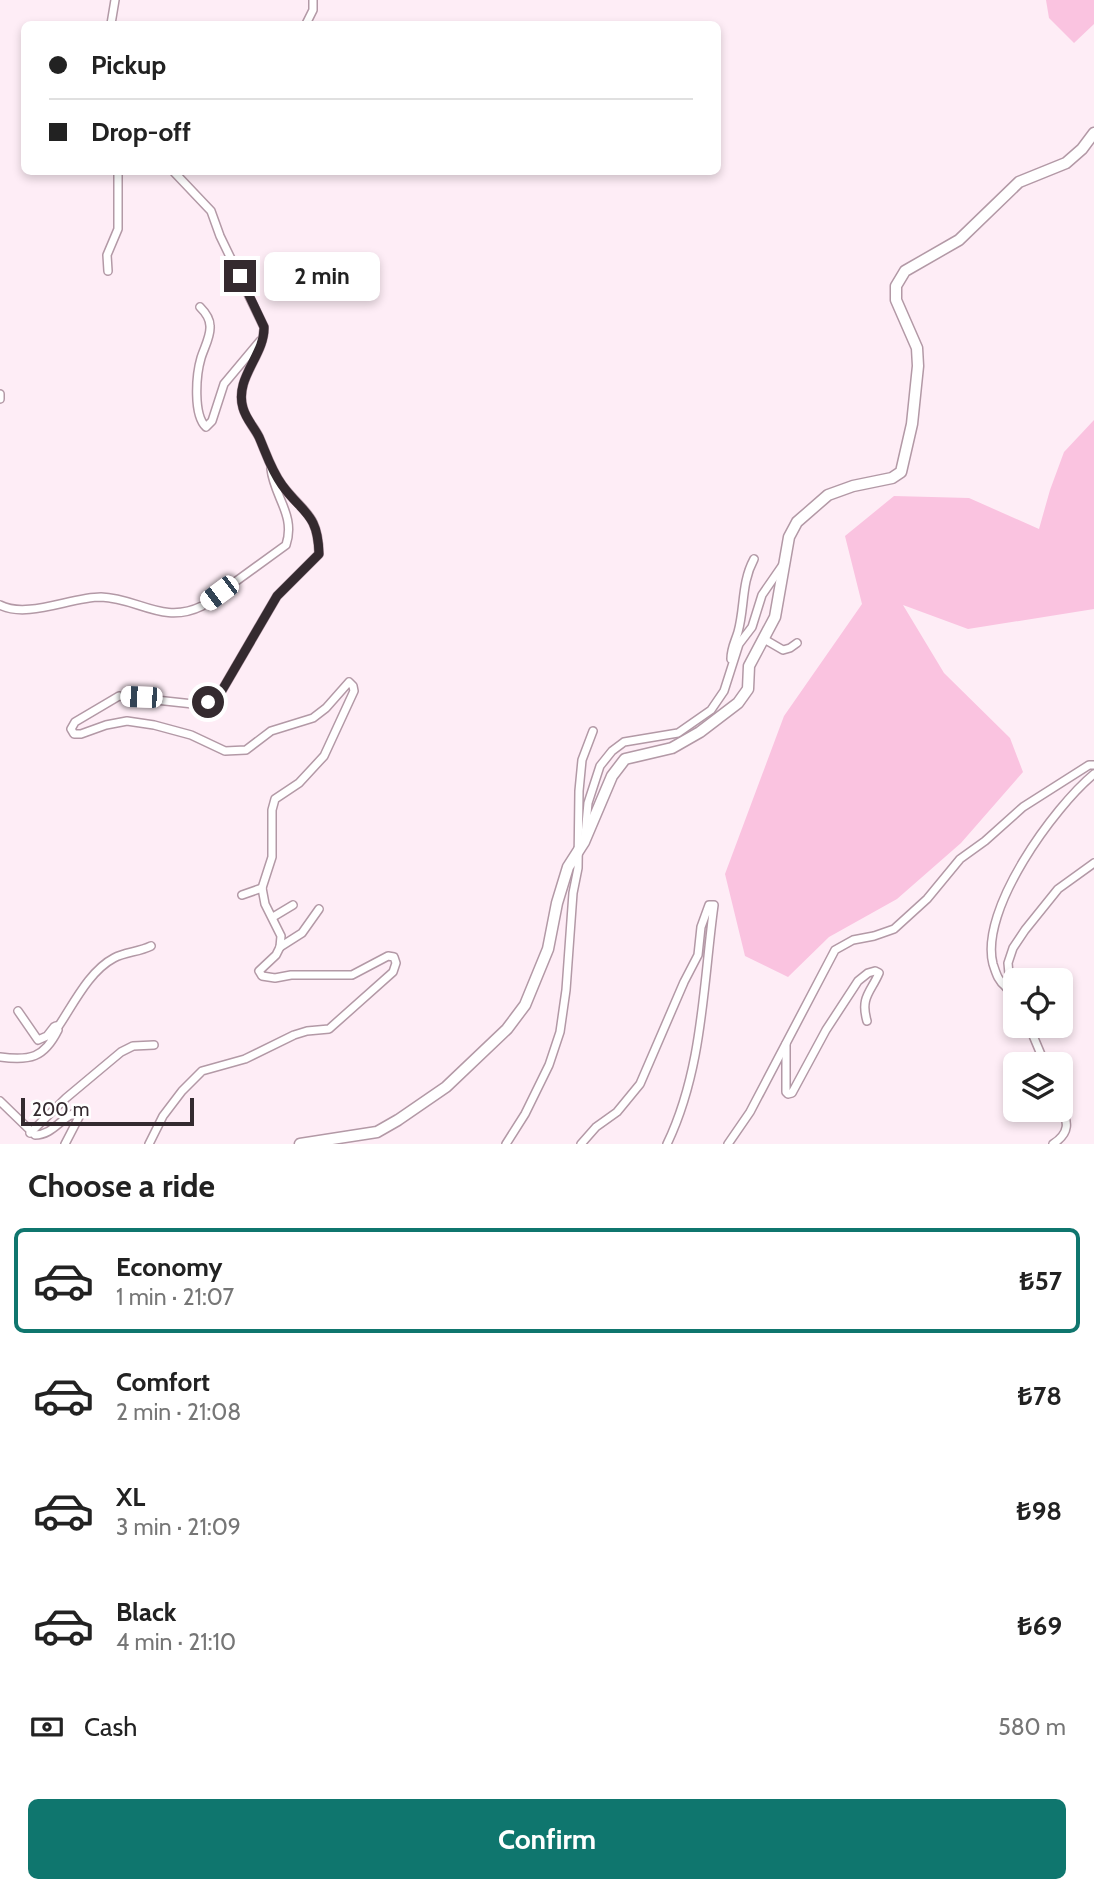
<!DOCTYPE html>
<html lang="en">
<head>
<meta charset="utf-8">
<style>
	body { margin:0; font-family:Cabin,sans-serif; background:#f2f2f2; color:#222; height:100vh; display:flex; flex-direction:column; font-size:26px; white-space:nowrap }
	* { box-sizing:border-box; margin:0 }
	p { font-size:23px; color:#767676 }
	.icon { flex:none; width:38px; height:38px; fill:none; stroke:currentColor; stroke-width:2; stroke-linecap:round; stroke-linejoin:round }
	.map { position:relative; height:1144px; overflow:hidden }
	.panel { display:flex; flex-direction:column; background:#fff; flex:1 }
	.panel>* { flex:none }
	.guide { position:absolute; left:21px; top:21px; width:700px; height:154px; border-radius:10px; box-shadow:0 4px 10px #0003; display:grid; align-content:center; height:154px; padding:0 28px; background:#fff }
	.fabs { position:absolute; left:1003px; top:968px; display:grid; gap:14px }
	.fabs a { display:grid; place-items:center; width:70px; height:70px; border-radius:10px; background:#fff; box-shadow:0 4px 10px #0003; font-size:35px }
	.scale { position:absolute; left:21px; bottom:18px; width:173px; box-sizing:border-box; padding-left:7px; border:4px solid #342a2f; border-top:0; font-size:19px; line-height:24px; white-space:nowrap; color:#342a2f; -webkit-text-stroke:5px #fff; paint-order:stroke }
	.end { position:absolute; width:32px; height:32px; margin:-16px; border:9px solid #342a2f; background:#fff; box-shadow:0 0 0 4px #fff }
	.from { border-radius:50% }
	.bubble { position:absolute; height:49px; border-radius:10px; background:#fff; box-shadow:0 4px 10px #0003; font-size:23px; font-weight:700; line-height:49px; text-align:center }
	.car { position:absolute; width:21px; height:42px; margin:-21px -10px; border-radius:9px; box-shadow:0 0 5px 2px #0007; background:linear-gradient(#fff 24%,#345 0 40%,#fff 0 76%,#345 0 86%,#fff 0) }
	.guide b { display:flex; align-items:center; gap:24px; height:66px; font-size:26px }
	.guide b+b { border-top:2px solid #e0e0e0 }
	.guide i { width:18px; height:18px; background:#222 }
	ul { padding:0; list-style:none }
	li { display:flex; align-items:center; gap:21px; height:105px; margin:0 14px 10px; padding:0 14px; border:4px solid transparent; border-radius:10px }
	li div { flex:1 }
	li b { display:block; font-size:26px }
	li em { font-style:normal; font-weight:700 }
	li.current { border-color:#0f766e }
	li>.icon { width:63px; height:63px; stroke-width:1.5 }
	h2 { padding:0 28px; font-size:32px; line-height:84px }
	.pay { display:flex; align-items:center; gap:18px; height:77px; padding:0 28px; font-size:26px }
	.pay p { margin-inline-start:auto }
	.primary-button { display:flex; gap:14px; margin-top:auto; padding:14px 28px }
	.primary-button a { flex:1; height:80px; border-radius:10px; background:#0f766e; color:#fff; font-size:28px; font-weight:700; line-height:80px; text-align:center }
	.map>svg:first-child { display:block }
	.green { fill:#fac3e0 }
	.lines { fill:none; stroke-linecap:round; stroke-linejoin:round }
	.street-casing { stroke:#b399a6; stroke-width:10 }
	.secondary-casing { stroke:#b399a6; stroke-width:13 }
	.street { stroke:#fff; stroke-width:7 }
	.secondary { stroke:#fff; stroke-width:10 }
	.route { stroke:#342a2f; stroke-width:9 }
</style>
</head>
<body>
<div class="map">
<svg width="1094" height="1144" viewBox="0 0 1094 1144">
	<rect width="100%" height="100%" fill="#feedf6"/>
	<g class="green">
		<polygon points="1046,0 1094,0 1094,24 1074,43 1049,18"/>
		<polygon points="1094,420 1094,609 968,629 903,605 944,673 1010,738 1023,772 961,843 897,899 829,937 788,977 745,956 725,874 784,716 862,604 845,536 894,496 969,498 1039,529 1050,490 1064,452"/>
	</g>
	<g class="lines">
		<g class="street-casing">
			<g id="street">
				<polyline points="111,24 115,0"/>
				<polyline points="306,24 313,10 313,0"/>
				<polyline points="108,271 107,255 118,229 118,172"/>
				<path d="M 200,307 C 205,312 210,318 210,326 C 211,336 204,348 201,358 C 196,375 193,415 206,427 L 212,421 L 224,384 L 260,341"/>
				<polyline points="0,394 0,399"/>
				<path d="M 0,605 C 27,619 71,597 101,597 C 138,598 163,625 202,606 L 286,545 C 296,515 274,497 271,469"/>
				<polyline points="764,639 783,650 790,648 797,643"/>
				<path d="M 731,659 C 731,648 735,642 738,632 C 745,607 741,583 754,559"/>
				<path d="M 1094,774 C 1054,807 979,910 993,964 C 996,973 998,981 1006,987 L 1010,985 L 1008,963 L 1013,948 L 1025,930 L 1058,889 L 1094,863"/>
				<polyline points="585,835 588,803 600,766 612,751 624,742 678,733 711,710 724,691 739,644 752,627 762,595 782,566"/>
				<polyline points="242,895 262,888"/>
				<polyline points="273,917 293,905"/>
				<polyline points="280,947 302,933 319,909"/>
				<polyline points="1006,987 1015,1001"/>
				<polyline points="1029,1026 1045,1064"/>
				<path d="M 58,1027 C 73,1005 89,971 114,958 C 125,952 139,952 151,946"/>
				<path d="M 786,1044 L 786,1092 L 788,1094 L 792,1093 L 826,1030 L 858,981 L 868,973 L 875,971 L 879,973 C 871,992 860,997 867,1021"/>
				<path d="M 0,1057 C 30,1061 44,1058 58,1030 L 56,1026 L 54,1027 L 47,1036 L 38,1040 L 18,1011"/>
				<path d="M 0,1101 L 35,1135 C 53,1135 61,1117 77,1112 L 79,1117 L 65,1144"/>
				<polyline points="30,1133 66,1098 121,1052 133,1046 154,1045"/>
				<path d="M 149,1144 L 163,1116 L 182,1091 L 202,1071 L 245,1059 L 294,1035 L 307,1031 L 329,1029 L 393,972 L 396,963 L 394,957 L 388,956 L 352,975 L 291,975 L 275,978 L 262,976 L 259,971 L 276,955 L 280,947 L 281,936 L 265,904 L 262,888 L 272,857 L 272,810 L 275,799 L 299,783 L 324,756 L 354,691 L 353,686 L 349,682 L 326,708 L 313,718 L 271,731 L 246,750 L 225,751 L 191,735 L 154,725 L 127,721 L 106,725 L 81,734 L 74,734 L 71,729 L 75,722 L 119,696 L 193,704 L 208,702 L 221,692 L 277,596 L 319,554 C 318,513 303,513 282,485 C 271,470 266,453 259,437 C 254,427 246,419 243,408 C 234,378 265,355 264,327 L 220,236 L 211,211 L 174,172"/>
				<polyline points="506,1144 525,1114 549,1065 560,1032 566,990 573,893 578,868 579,791 582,760 593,731"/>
				<path d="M 581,1144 L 596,1127 L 617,1112 L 640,1084 L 684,982 L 698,955 L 701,927 L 709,905 L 714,905 C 703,985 703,1069 667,1144"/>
				<polyline points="728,1144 750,1112 835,950 853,940 874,936 894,929 927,899 960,859 985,841 1023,807 1089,765 1094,765"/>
				<path d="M 1053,1144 C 1070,1133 1069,1122 1060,1105"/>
			</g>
		</g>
		<g class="secondary-casing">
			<polyline id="secondary" points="300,1144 377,1132 398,1120 446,1087 507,1029 525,1005 548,949 557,903 568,867 584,842 612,776 625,759 672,748 700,732 738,703 748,689 749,666 775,617 789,537 797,522 828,495 853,486 892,478 901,472 912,424 918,366 917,348 896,300 896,286 905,271 959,240 1019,182 1066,163 1082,149 1094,133"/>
		</g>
		<use href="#street" class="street"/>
		<use href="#secondary" class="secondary"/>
	</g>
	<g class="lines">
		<path class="route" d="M 208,702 L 221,692 L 277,596 L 319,554 C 318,513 303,514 282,485 C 271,470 266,453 259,437 C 254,427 246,419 243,408 C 234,378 265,355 264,327 L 240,276"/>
	</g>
</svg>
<div class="fabs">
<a><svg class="icon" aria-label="locate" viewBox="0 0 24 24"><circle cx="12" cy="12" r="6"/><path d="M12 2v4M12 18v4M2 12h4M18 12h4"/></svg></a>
<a><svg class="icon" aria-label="layers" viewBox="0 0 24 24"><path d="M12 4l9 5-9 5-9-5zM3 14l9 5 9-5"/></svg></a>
</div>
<div class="scale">200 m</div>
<i class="end from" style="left:208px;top:702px"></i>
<i class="end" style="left:240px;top:276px"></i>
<div class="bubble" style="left:264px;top:252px;width:116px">2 min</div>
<i class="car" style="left:219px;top:593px;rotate:233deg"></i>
<i class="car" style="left:141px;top:697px;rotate:272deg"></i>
<div class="guide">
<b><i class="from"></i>Pickup</b>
<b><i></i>Drop-off</b>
</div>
</div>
<section class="panel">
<h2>Choose a ride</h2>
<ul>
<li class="current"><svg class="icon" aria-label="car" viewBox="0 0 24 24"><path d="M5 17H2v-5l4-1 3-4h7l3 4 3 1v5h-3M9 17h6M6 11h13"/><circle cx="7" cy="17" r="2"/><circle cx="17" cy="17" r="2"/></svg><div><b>Economy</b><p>1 min · 21:07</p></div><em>₺57</em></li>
<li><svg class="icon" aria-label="car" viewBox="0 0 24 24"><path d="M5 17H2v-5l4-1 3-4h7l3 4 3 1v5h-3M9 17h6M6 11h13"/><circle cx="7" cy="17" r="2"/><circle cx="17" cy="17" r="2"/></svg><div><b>Comfort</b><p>2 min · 21:08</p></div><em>₺78</em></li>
<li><svg class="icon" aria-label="car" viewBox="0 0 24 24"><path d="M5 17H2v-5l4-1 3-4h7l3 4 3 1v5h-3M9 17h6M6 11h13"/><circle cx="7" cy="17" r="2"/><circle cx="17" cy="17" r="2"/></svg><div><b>XL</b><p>3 min · 21:09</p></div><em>₺98</em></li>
<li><svg class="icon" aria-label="car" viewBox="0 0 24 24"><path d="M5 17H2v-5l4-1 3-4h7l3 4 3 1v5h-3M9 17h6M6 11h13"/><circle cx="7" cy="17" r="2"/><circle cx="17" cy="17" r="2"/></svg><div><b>Black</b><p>4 min · 21:10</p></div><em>₺69</em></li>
</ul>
<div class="pay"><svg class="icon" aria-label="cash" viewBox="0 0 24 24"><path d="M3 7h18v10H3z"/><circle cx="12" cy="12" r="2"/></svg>Cash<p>580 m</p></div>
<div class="primary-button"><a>Confirm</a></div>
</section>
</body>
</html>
